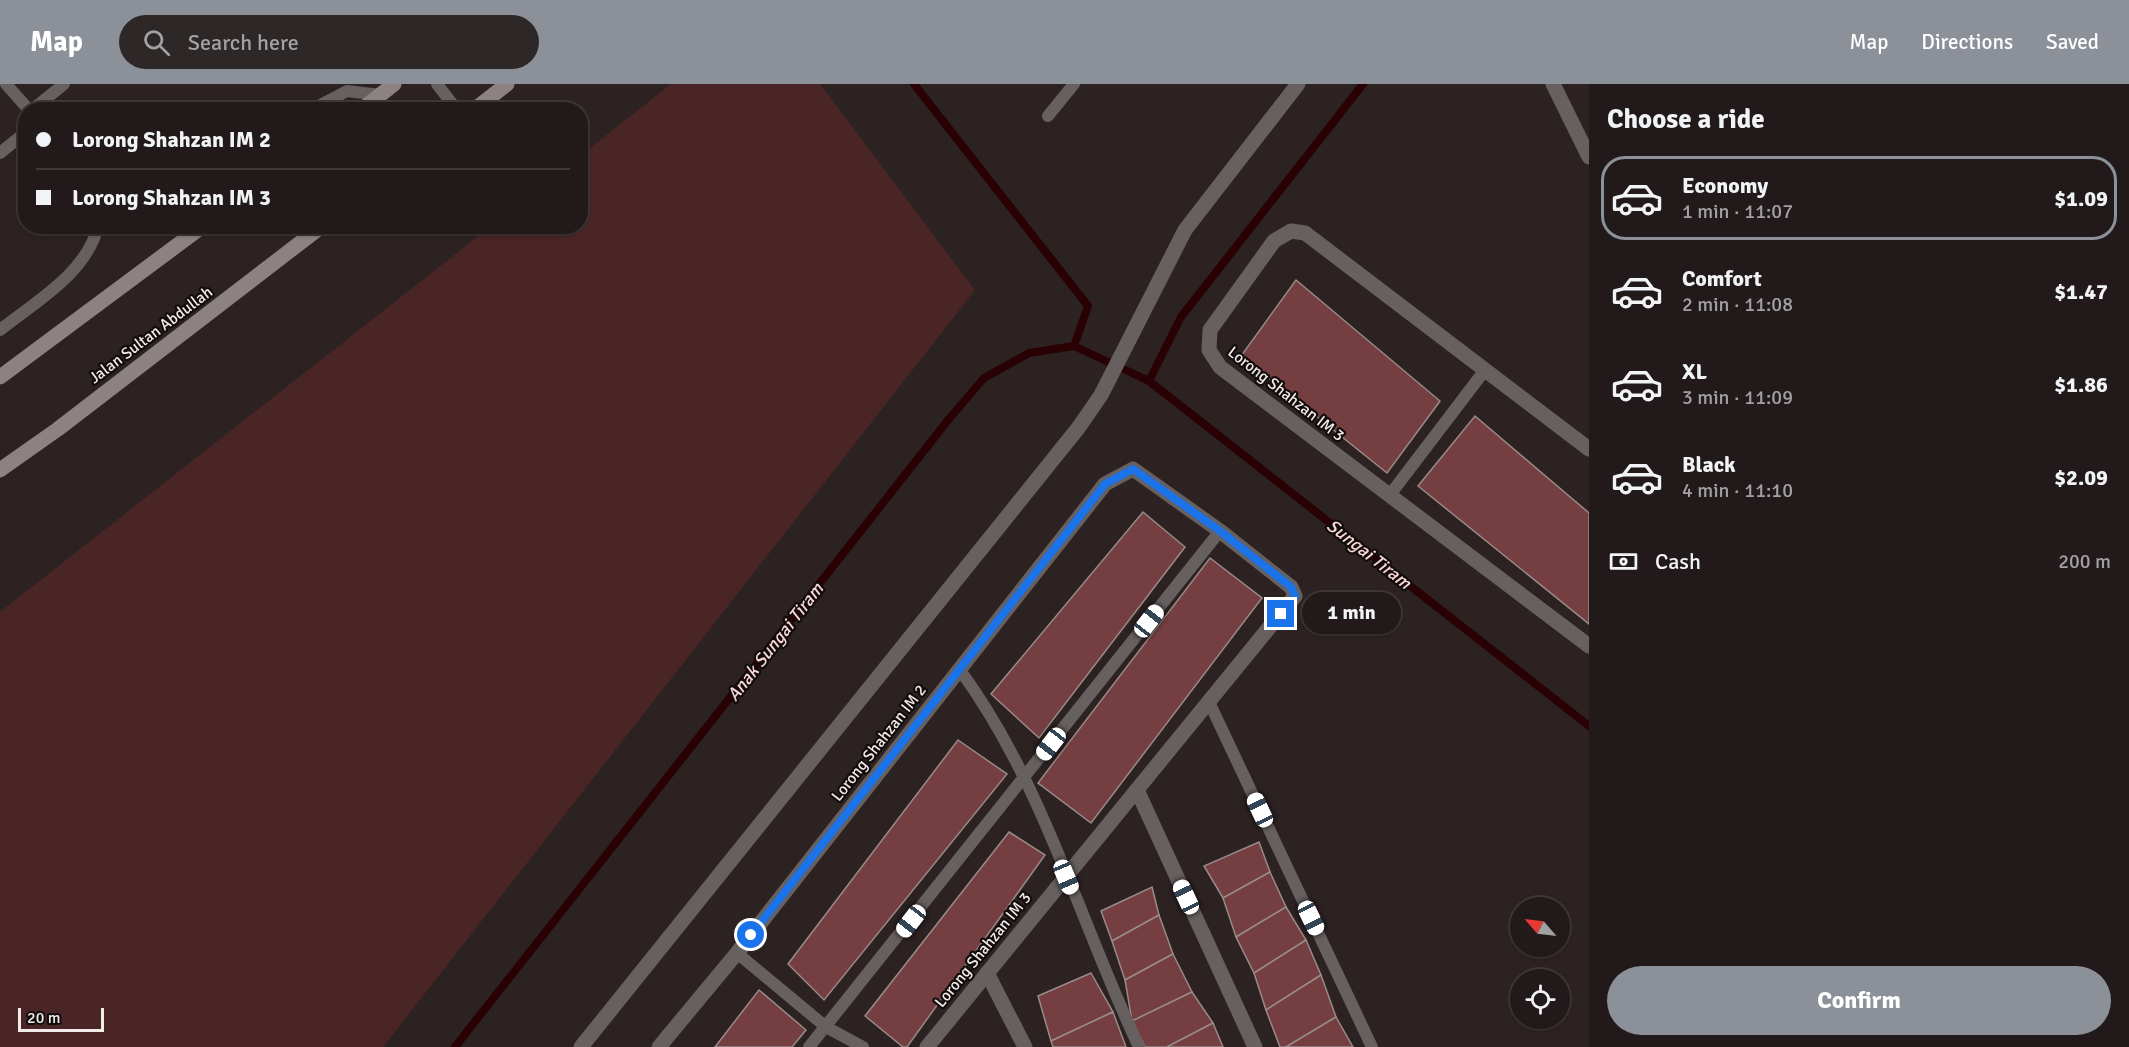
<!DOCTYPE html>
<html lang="en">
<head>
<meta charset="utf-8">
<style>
	body { margin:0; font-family:Signika,sans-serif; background:#2e2727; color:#f1f3f6; height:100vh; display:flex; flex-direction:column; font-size:22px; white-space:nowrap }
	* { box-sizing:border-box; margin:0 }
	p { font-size:20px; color:#a2a1a2 }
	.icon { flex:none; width:33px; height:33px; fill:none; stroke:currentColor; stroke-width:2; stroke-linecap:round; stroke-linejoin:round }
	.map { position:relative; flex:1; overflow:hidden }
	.panel { display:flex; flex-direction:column; background:#221a1a; width:540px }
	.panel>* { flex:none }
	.guide { position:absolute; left:18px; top:18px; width:570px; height:132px; border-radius:24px; box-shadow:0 2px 4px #0004,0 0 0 2px #3f3839; display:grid; align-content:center; height:132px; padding:0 18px; background:#221a1a }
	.needle { width:39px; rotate:298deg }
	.controls { position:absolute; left:1510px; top:813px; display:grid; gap:12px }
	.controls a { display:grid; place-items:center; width:60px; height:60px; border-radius:50%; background:#221a1a; box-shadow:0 2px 4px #0004,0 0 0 2px #3f3839; font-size:30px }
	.scale { position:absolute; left:18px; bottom:15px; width:86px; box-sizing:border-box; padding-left:6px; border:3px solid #f3ebea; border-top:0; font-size:16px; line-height:21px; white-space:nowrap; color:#f3ebea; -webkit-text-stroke:4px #120d0d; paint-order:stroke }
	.end { position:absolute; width:27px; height:27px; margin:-14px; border:8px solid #1a73e8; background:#fff; box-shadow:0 0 0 3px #fff }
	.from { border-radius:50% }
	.bubble { position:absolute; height:42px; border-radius:21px; background:#221a1a; box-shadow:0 2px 4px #0004,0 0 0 2px #3f3839; font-size:20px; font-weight:700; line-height:42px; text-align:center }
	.car { position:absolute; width:18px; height:36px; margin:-18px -9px; border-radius:8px; box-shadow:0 0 4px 2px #0007; background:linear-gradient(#fff 24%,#345 0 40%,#fff 0 76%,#345 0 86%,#fff 0) }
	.guide b { display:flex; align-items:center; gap:21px; height:57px; font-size:22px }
	.guide b+b { border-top:2px solid #3f3839 }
	.guide i { width:15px; height:15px; background:#f1f3f6 }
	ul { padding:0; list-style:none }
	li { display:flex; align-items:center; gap:18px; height:84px; margin:0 12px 9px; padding:0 6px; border:3px solid transparent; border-radius:24px }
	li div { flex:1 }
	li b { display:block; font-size:22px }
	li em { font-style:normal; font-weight:700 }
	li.active { border-color:#8c9099 }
	li>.icon { width:54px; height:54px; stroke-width:1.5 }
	h2 { padding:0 18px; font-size:27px; line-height:72px }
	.pay { display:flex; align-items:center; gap:15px; height:66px; padding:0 18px; font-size:22px }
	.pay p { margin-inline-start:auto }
	.action { display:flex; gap:12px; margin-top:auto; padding:12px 18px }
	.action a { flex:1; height:69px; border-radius:36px; background:#8c9099; color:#fff; font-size:24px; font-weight:700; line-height:69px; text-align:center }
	header { display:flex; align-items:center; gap:36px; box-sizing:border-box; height:84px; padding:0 30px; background:#8c9099; color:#fff }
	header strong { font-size:28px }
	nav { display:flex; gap:33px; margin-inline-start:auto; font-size:21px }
	.search { width:420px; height:54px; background:#2e2727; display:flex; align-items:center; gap:15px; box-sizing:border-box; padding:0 21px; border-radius:33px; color:#a2a1a2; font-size:22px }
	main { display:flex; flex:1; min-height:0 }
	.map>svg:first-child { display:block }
	.green { fill:#4a2526 }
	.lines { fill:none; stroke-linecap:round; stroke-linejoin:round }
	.stream { stroke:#290004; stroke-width:8 }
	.building { fill:#753f41; stroke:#998a8a; stroke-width:1.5 }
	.service { stroke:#676060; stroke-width:12 }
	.minor { stroke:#676060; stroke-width:15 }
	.tertiary { stroke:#676060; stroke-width:15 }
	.secondary { stroke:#8c8281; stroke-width:15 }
	.route { stroke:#1a73e8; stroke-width:8 }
	.labels { text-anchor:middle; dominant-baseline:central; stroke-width:4.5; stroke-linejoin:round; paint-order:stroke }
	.street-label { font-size:16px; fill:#f3ebea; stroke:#120d0d }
	.water-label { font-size:18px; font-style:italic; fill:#fdd7d7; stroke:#120d0d }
</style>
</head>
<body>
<header>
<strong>Map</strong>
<div class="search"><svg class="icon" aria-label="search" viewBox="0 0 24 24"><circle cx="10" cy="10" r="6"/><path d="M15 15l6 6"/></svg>Search here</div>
<nav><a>Map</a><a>Directions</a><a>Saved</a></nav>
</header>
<main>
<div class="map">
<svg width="1589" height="963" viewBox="0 0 1589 963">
	<rect width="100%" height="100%" fill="#2d2222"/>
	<polygon class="green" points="671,0 820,0 975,206 383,963 0,963 0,528 490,143 580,142 581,71"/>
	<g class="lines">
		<g class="stream">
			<polyline points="914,0 1088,222 1074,262"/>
			<polyline points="1149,297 1181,233 1363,0"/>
			<polyline points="455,963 949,335 984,294 1029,269 1074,262 1149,297 1589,642"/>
		</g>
	</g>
	<g class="building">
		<polygon points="1296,196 1440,317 1387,389 1241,272"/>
		<polygon points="1475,332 1589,429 1589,540 1418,402"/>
		<polygon points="1143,428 1185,463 1039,654 991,610"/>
		<polygon points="1210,474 1262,514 1091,739 1038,699"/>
		<polygon points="958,656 1007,690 824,916 788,880"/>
		<polygon points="1009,748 1045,771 907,963 903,963 865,932"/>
		<polygon points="1259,758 1270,788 1223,814 1204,782"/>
		<polygon points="1270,788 1286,823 1236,853 1223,814"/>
		<polygon points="1152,803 1159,831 1112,857 1101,827"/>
		<polygon points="1286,823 1306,856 1254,889 1236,853"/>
		<polygon points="1159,831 1173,870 1125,896 1112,857"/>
		<polygon points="1306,856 1321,891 1266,926 1254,889"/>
		<polygon points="1173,870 1192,908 1132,937 1125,896"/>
		<polygon points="1091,889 1113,928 1051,957 1038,912"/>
		<polygon points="1321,891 1336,933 1286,963 1280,963 1266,926"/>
		<polygon points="759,906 806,946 792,963 715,963"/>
		<polygon points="1192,908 1213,939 1167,963 1145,963 1132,937"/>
		<polygon points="1113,928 1126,963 1053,963 1051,957"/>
		<polygon points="1336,933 1353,963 1286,963"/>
		<polygon points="1213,939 1223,963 1167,963"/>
	</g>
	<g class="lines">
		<g class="service">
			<polyline points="6,0 29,26"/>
			<polyline points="437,0 457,26"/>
			<polyline points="32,26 64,0"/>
			<polyline points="311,26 347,7 380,11"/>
			<polyline points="1048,32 1074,0"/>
			<polyline points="0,69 26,48"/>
			<path d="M 0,246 C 35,218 87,189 98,142"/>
			<polyline points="1389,412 1485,286"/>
			<path d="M 960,586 C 1043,699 1080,838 1139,963"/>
			<polyline points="1209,618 1372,963"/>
			<polyline points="737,869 826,943 863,963"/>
			<polyline points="809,963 1220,447"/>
		</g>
		<g class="minor">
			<polyline points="1589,365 1305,149 1291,147 1274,157 1210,246 1209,266 1220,283 1589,562"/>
			<polyline points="1137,706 1255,963"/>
			<polyline points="987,889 1025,963"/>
			<polyline points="659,963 737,869 1105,400 1133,385 1220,447 1291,503 1295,512 927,963"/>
		</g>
		<g class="tertiary">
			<polyline points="1553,0 1589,73"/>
			<polyline points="581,963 1079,343 1101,311 1185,146 1298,0"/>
		</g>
		<g class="secondary">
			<polyline points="361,26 394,0"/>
			<polyline points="474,26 507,0"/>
			<polyline points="0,293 203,142"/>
			<polyline points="0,386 58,345 322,142"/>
		</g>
	</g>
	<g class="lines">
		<polyline class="route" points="751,851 1105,400 1133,385 1220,447 1291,503 1295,512 1281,530"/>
	</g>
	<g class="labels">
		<g class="street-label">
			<text transform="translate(151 251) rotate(-37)">Jalan Sultan Abdullah</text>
			<text transform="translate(1286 310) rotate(38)">Lorong Shahzan IM 3</text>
			<text transform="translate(879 659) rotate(-52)">Lorong Shahzan IM 2</text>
			<text transform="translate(983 866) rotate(-51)">Lorong Shahzan IM 3</text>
		</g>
		<g class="water-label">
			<text transform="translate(1369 470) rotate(38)">Sungai Tiram</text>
			<text transform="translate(775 558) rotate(-52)">Anak Sungai Tiram</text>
		</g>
	</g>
</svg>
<div class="controls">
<a><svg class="needle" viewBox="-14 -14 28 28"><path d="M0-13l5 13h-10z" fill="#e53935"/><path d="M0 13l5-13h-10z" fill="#a2a1a2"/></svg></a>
<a><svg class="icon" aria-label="locate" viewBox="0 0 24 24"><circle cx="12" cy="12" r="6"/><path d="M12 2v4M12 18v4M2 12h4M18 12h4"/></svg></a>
</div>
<div class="scale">20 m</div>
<i class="end from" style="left:751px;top:851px"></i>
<i class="end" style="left:1281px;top:530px"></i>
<div class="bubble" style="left:1302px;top:508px;width:99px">1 min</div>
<i class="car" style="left:1149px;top:537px;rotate:38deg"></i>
<i class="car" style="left:1051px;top:660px;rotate:218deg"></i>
<i class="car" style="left:1260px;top:726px;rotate:335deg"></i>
<i class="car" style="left:1066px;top:793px;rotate:157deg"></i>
<i class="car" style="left:1186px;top:813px;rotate:335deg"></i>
<i class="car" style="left:1311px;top:834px;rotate:154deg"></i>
<i class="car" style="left:911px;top:837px;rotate:218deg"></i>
<div class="guide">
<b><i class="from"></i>Lorong Shahzan IM 2</b>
<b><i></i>Lorong Shahzan IM 3</b>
</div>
</div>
<section class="panel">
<h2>Choose a ride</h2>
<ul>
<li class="active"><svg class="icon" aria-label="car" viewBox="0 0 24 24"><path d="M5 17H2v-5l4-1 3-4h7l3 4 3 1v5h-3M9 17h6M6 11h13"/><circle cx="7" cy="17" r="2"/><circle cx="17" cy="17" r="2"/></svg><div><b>Economy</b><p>1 min · 11:07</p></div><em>$1.09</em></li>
<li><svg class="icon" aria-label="car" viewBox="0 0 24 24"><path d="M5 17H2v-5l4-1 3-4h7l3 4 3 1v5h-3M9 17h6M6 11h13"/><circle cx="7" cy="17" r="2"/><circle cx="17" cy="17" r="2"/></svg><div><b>Comfort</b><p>2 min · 11:08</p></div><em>$1.47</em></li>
<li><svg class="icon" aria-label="car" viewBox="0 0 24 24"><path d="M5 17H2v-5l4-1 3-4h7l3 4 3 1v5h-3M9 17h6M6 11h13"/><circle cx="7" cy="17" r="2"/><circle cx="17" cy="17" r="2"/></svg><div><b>XL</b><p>3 min · 11:09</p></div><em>$1.86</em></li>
<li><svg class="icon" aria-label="car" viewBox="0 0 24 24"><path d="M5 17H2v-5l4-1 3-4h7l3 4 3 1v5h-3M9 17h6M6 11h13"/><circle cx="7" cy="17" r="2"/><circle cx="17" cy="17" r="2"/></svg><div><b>Black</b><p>4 min · 11:10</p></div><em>$2.09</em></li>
</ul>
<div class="pay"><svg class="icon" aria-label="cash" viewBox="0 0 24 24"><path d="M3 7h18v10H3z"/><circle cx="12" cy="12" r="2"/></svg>Cash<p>200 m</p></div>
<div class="action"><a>Confirm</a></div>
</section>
</main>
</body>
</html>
